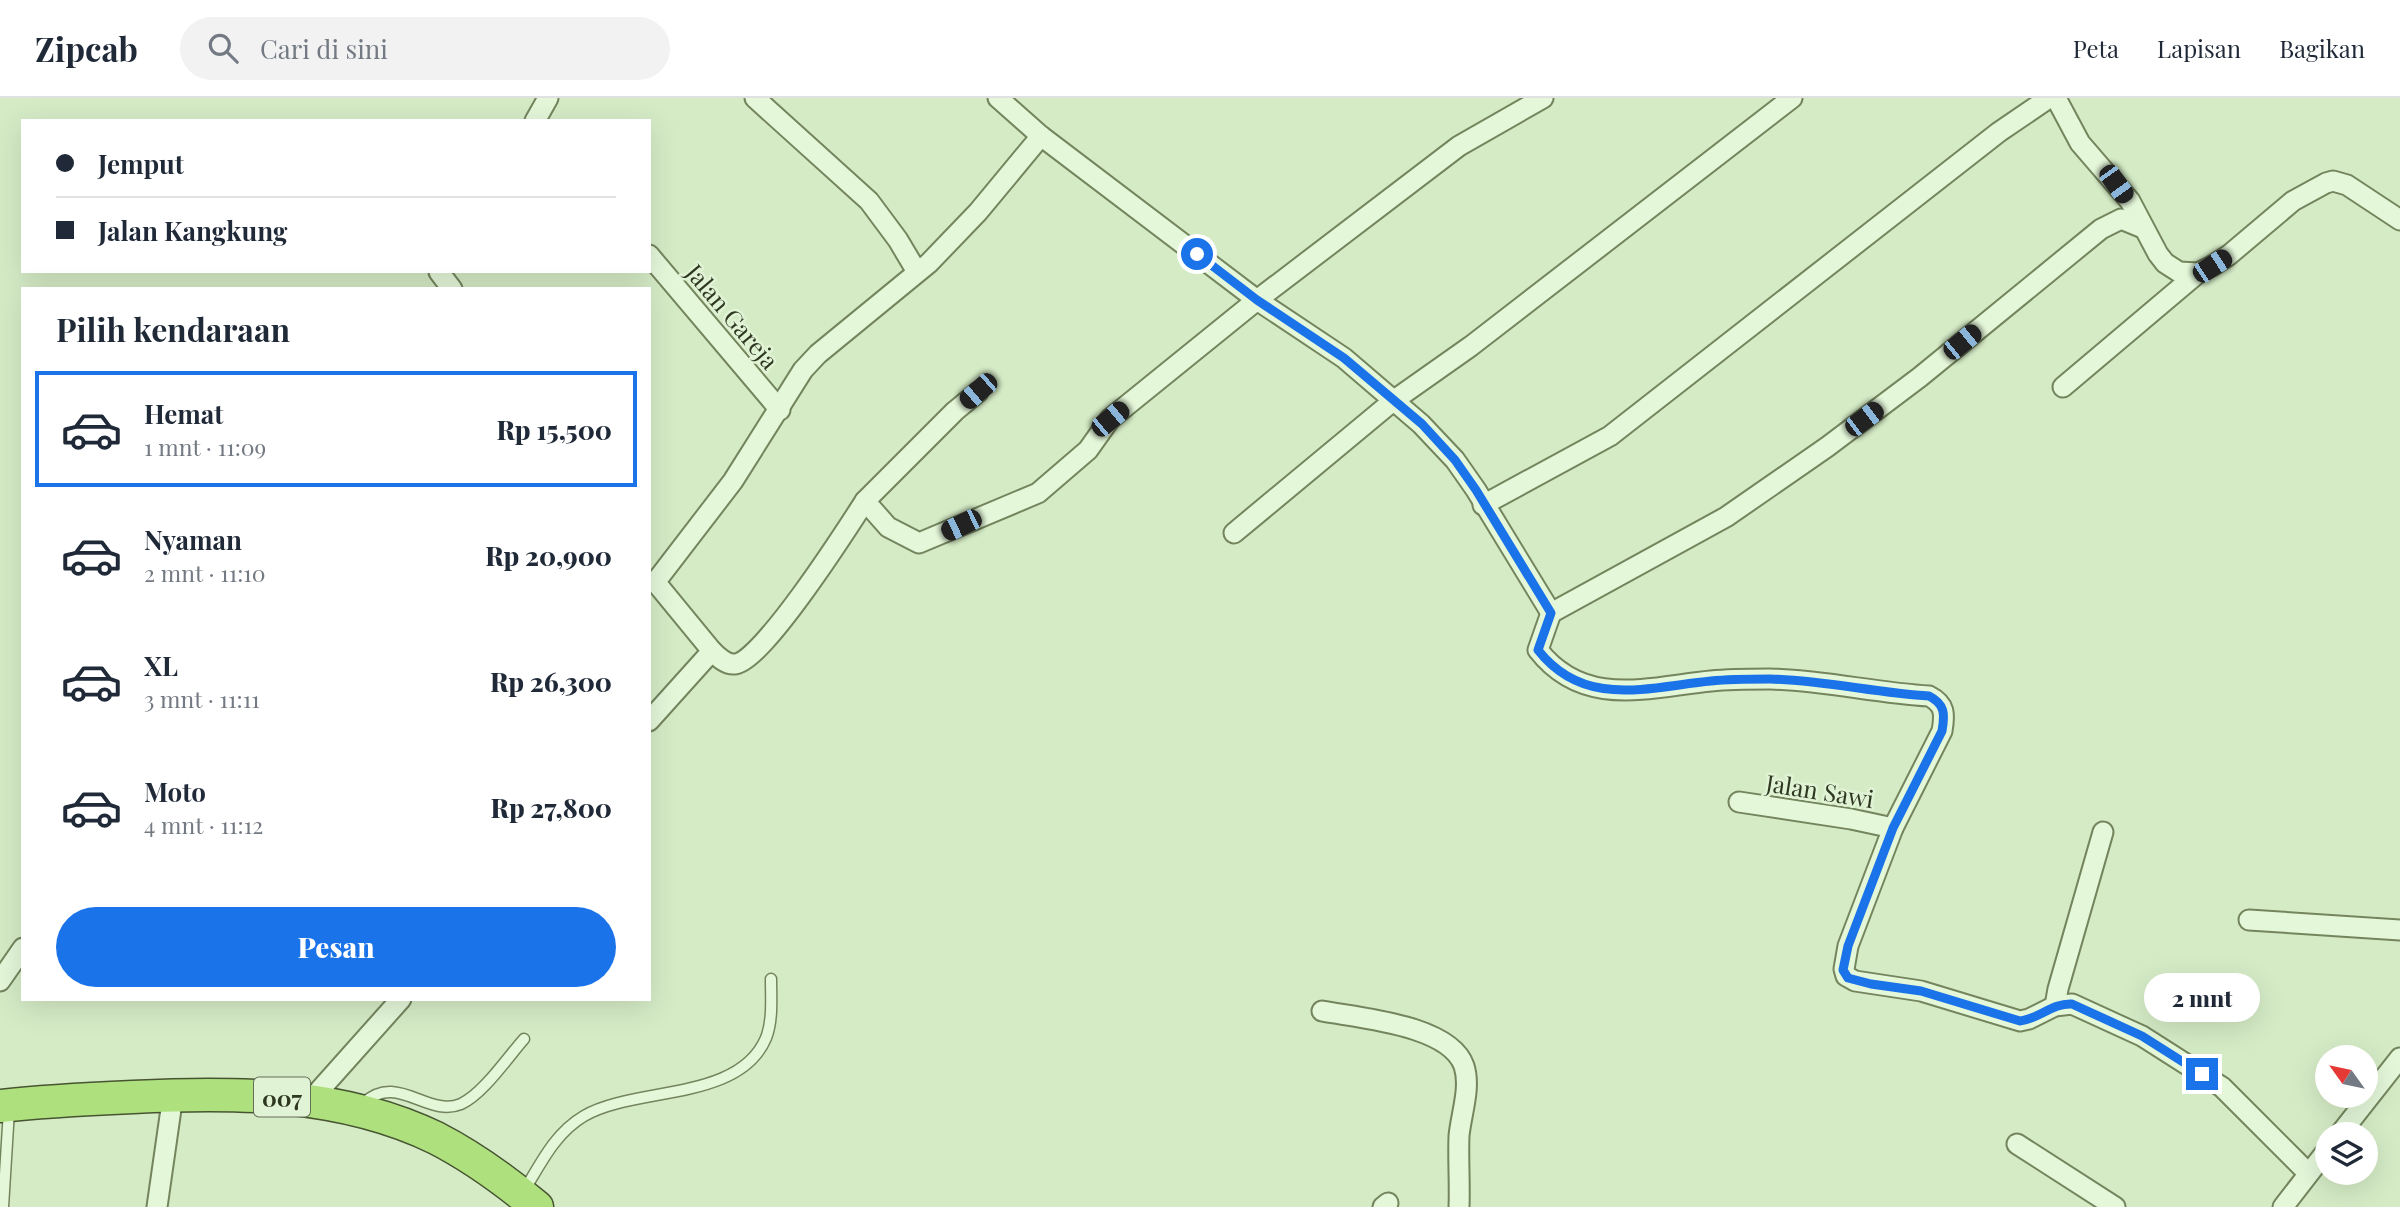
<!DOCTYPE html>
<html lang="id">
<head>
<meta charset="utf-8">
<style>
	body { margin:0; font-family:"Playfair Display",serif; background:#f2f2f3; color:#1f2937; height:100vh; display:flex; flex-direction:column; font-size:26px; white-space:nowrap }
	* { box-sizing:border-box; margin:0 }
	p { font-size:23px; color:#747a83 }
	.icon { flex:none; width:38px; height:38px; fill:none; stroke:currentColor; stroke-width:2; stroke-linecap:round; stroke-linejoin:round }
	.map { position:relative; flex:1; overflow:hidden }
	.panel { position:absolute; left:21px; top:189px; width:630px; height:714px; display:flex; flex-direction:column; background:#fff; border-radius:0px; box-shadow:0 7px 28px #0002 }
	.panel>* { flex:none }
	.guide { position:absolute; left:21px; top:21px; width:630px; height:154px; border-radius:0px; box-shadow:0 7px 28px #0002; display:grid; align-content:center; height:154px; padding:0 35px; background:#fff }
	.needle { width:46px; rotate:303deg }
	.fabs { position:absolute; left:2315px; top:947px; display:grid; gap:14px }
	.fabs a { display:grid; place-items:center; width:63px; height:63px; border-radius:50%; background:#fff; box-shadow:0 7px 28px #0002; font-size:35px }
	.end { position:absolute; width:32px; height:32px; margin:-16px; border:9px solid #1a73e8; background:#fff; box-shadow:0 0 0 4px #fff }
	.from { border-radius:50% }
	.bubble { position:absolute; height:49px; border-radius:24px; background:#fff; box-shadow:0 7px 28px #0002; font-size:23px; font-weight:800; line-height:49px; text-align:center }
	.car { position:absolute; width:21px; height:42px; margin:-21px -10px; border-radius:9px; box-shadow:0 0 5px 2px #0007; background:linear-gradient(#222 24%,#8ab4d8 0 40%,#222 0 76%,#8ab4d8 0 86%,#222 0) }
	.guide b { display:flex; align-items:center; gap:24px; height:66px; font-size:26px }
	.guide b+b { border-top:2px solid #e0e1e3 }
	.guide i { width:18px; height:18px; background:#1f2937 }
	ul { padding:0; list-style:none }
	li { display:flex; align-items:center; gap:21px; height:116px; margin:0 14px 10px; padding:0 21px; border:4px solid transparent; border-radius:0px }
	li div { flex:1 }
	li b { display:block; font-size:26px }
	li em { font-style:normal; font-weight:800 }
	li.on { border-color:#1a73e8 }
	li>.icon { width:63px; height:63px; stroke-width:1.5 }
	h2 { padding:0 35px; font-size:32px; line-height:84px }
	.button { display:flex; gap:14px; margin-top:auto; padding:14px 35px }
	.button a { flex:1; height:80px; border-radius:42px; background:#1a73e8; color:#fff; font-size:28px; font-weight:800; line-height:80px; text-align:center }
	header { display:flex; align-items:center; gap:42px; box-sizing:border-box; height:98px; padding:0 35px; background:#fff; border-bottom:2px solid #e0e1e3 }
	header strong { font-size:33px }
	nav { display:flex; gap:38px; margin-inline-start:auto; font-size:24px }
	.search { width:490px; height:63px; background:#f2f2f3; display:flex; align-items:center; gap:18px; box-sizing:border-box; padding:0 24px; border-radius:38px; color:#747a83; font-size:26px }
	.map>svg:first-child { display:block }
	.lines { fill:none; stroke-linecap:round; stroke-linejoin:round }
	.service-casing { stroke:#74855d; stroke-width:13 }
	.minor-casing { stroke:#74855d; stroke-width:23 }
	.trunk-casing { stroke:#475431; stroke-width:35 }
	.service { stroke:#e4f7d9; stroke-width:10 }
	.minor { stroke:#e4f7d9; stroke-width:19 }
	.trunk { stroke:#aee07e; stroke-width:32 }
	.route { stroke:#1a73e8; stroke-width:9 }
	.labels { text-anchor:middle; dominant-baseline:central; stroke-width:5; stroke-linejoin:round; paint-order:stroke }
	.shield { fill:#e1f3d5; stroke:#646f56; stroke-width:2 }
	.shield-label { font-size:23px; font-weight:bold; fill:#2e3720 }
	.street-label { font-size:24px; fill:#2e3720; stroke:#e1f3d5 }
</style>
</head>
<body>
<header>
<strong>Zipcab</strong>
<div class="search"><svg class="icon" aria-label="search" viewBox="0 0 24 24"><circle cx="10" cy="10" r="6"/><path d="M15 15l6 6"/></svg>Cari di sini</div>
<nav><a>Peta</a><a>Lapisan</a><a>Bagikan</a></nav>
</header>
<div class="map">
<svg width="2400" height="1109" viewBox="0 0 2400 1109">
	<rect width="100%" height="100%" fill="#d5ebc6"/>
	<g class="lines">
		<g class="service-casing">
			<g id="service">
				<path d="M 365,1008 L 364,1005 C 397,974 428,1020 461,1006 C 483,996 508,959 524,941"/>
				<path d="M 524,1093 C 541,1065 555,1035 584,1018 C 635,988 739,1004 766,940 C 773,922 771,900 771,881"/>
				<polyline points="3,1109 9,1012"/>
			</g>
		</g>
		<g class="minor-casing">
			<g id="minor">
				<polyline points="755,0 869,103 898,142 917,174"/>
				<polyline points="998,0 1041,38 1257,202 1344,260 1421,326 1455,362 1476,392 1551,515"/>
				<polyline points="2056,0 2080,45 2130,103 2158,156 2165,165 2179,174 2198,175 2212,168 2229,157 2293,103 2326,85 2333,83 2347,87 2400,122"/>
				<polyline points="535,23 548,0"/>
				<polyline points="649,157 780,312"/>
				<polyline points="439,174 452,191"/>
				<polyline points="2063,289 2198,175"/>
				<polyline points="865,403 955,313 978,294"/>
				<polyline points="1483,407 1610,338 1999,34 2049,0"/>
				<polyline points="1234,435 1393,303 1471,248 1792,0"/>
				<path d="M 1551,515 L 1538,552 C 1584,611 1649,589 1711,583 C 1730,581 1750,581 1770,581 C 1823,582 1876,595 1929,598 C 1945,606 1945,616 1942,633 L 1893,730 L 1848,848 L 1844,871 L 1846,878 L 1855,883 L 1921,893 L 2020,923 L 2029,921 L 2055,908 L 2072,906 L 2142,938 L 2222,989 L 2308,1075"/>
				<polyline points="1551,515 1726,419 1827,349 1920,279 2101,131 2121,121 2143,130"/>
				<path d="M 712,553 C 718,559 726,567 735,566 C 762,564 847,431 865,403 L 888,429 L 919,445 L 1038,395 L 1088,352 L 1110,321 L 1257,202 L 1459,48 L 1543,0"/>
				<polyline points="649,623 712,553 657,486 657,482 733,383 803,272 818,256 929,165 978,114 1041,38"/>
				<polyline points="1739,704 1851,721 1893,730"/>
				<polyline points="2249,822 2400,832"/>
				<polyline points="0,883 23,850"/>
				<polyline points="2055,908 2058,891 2103,734"/>
				<path d="M 1322,913 C 1359,920 1450,927 1464,968 C 1471,990 1461,1016 1459,1038 C 1458,1062 1460,1086 1459,1109"/>
				<polyline points="310,1003 401,901"/>
				<polyline points="2340,1036 2400,960"/>
				<polyline points="2017,1046 2115,1109"/>
				<polyline points="157,1109 173,997"/>
				<polyline points="1383,1109 1388,1105"/>
				<polyline points="2283,1109 2328,1051"/>
			</g>
		</g>
		<g class="trunk-casing">
			<path id="trunk" d="M 0,1008 C 44,1003 88,1001 133,999 C 235,994 341,994 436,1040 C 471,1058 507,1084 537,1109"/>
		</g>
		<use href="#service" class="service"/>
		<use href="#minor" class="minor"/>
		<use href="#trunk" class="trunk"/>
	</g>
	<g class="lines">
		<path class="route" d="M 1197,156 L 1257,202 L 1344,260 L 1422,326 L 1455,362 L 1476,392 L 1551,515 L 1538,552 C 1584,611 1648,589 1711,583 C 1730,581 1750,581 1770,581 C 1823,582 1876,595 1929,598 C 1945,606 1945,616 1942,633 L 1893,730 L 1848,848 L 1843,872 L 1848,880 L 1871,886 L 1921,893 L 2020,923 C 2039,921 2052,905 2072,906 L 2142,938 L 2202,976"/>
	</g>
	<g class="labels">
		<rect class="shield" x="254" y="979.5" width="56" height="39" rx="5"/>
		<g class="shield-label">
			<text x="282" y="999">007</text>
		</g>
		<g class="street-label">
			<text transform="translate(733 218) rotate(50)">Jalan Gareja</text>
			<text transform="translate(1820 692) rotate(9)">Jalan Sawi</text>
		</g>
	</g>
</svg>
<div class="fabs">
<a><svg class="needle" viewBox="-14 -14 28 28"><path d="M0-13l5 13h-10z" fill="#e53935"/><path d="M0 13l5-13h-10z" fill="#747a83"/></svg></a>
<a><svg class="icon" aria-label="layers" viewBox="0 0 24 24"><path d="M12 4l9 5-9 5-9-5zM3 14l9 5 9-5"/></svg></a>
</div>
<i class="end from" style="left:1197px;top:156px"></i>
<i class="end" style="left:2202px;top:976px"></i>
<div class="bubble" style="left:2144px;top:875px;width:116px">2 mnt</div>
<i class="car" style="left:2116px;top:86px;rotate:144deg"></i>
<i class="car" style="left:2212px;top:168px;rotate:57deg"></i>
<i class="car" style="left:1962px;top:244px;rotate:51deg"></i>
<i class="car" style="left:978px;top:293px;rotate:229deg"></i>
<i class="car" style="left:1110px;top:321px;rotate:50deg"></i>
<i class="car" style="left:1864px;top:321px;rotate:53deg"></i>
<i class="car" style="left:961px;top:427px;rotate:244deg"></i>
<div class="guide">
<b><i class="from"></i>Jemput</b>
<b><i></i>Jalan Kangkung</b>
</div>
<section class="panel">
<h2>Pilih kendaraan</h2>
<ul>
<li class="on"><svg class="icon" aria-label="car" viewBox="0 0 24 24"><path d="M5 17H2v-5l4-1 3-4h7l3 4 3 1v5h-3M9 17h6M6 11h13"/><circle cx="7" cy="17" r="2"/><circle cx="17" cy="17" r="2"/></svg><div><b>Hemat</b><p>1 mnt · 11:09</p></div><em>Rp 15,500</em></li>
<li><svg class="icon" aria-label="car" viewBox="0 0 24 24"><path d="M5 17H2v-5l4-1 3-4h7l3 4 3 1v5h-3M9 17h6M6 11h13"/><circle cx="7" cy="17" r="2"/><circle cx="17" cy="17" r="2"/></svg><div><b>Nyaman</b><p>2 mnt · 11:10</p></div><em>Rp 20,900</em></li>
<li><svg class="icon" aria-label="car" viewBox="0 0 24 24"><path d="M5 17H2v-5l4-1 3-4h7l3 4 3 1v5h-3M9 17h6M6 11h13"/><circle cx="7" cy="17" r="2"/><circle cx="17" cy="17" r="2"/></svg><div><b>XL</b><p>3 mnt · 11:11</p></div><em>Rp 26,300</em></li>
<li><svg class="icon" aria-label="car" viewBox="0 0 24 24"><path d="M5 17H2v-5l4-1 3-4h7l3 4 3 1v5h-3M9 17h6M6 11h13"/><circle cx="7" cy="17" r="2"/><circle cx="17" cy="17" r="2"/></svg><div><b>Moto</b><p>4 mnt · 11:12</p></div><em>Rp 27,800</em></li>
</ul>
<div class="button"><a>Pesan</a></div>
</section>
</div>
</body>
</html>
